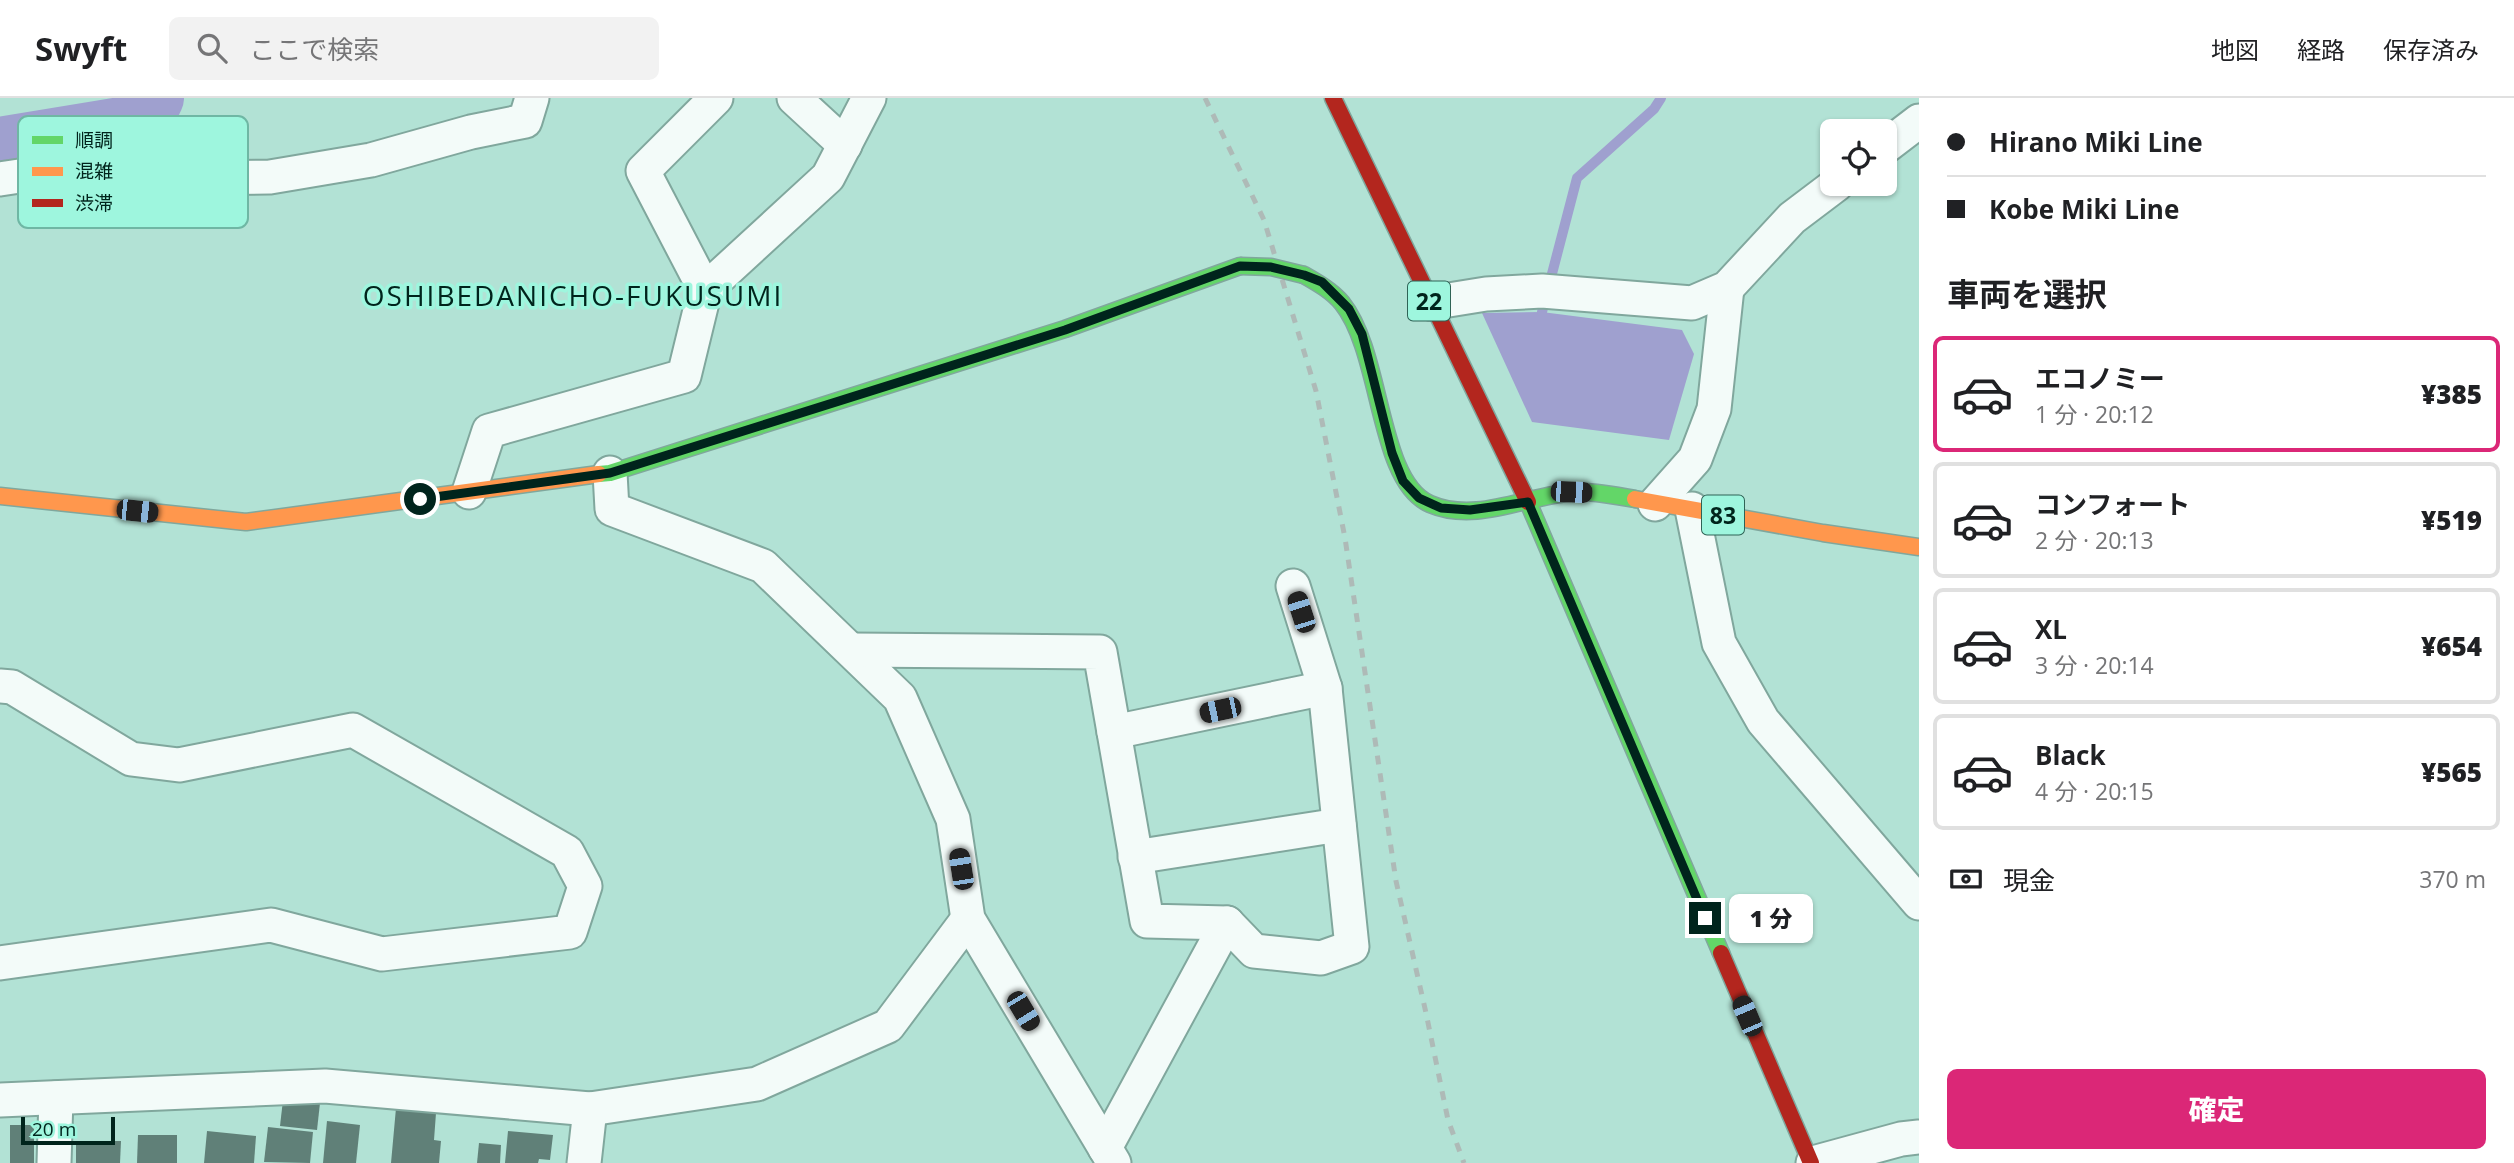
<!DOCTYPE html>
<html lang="ja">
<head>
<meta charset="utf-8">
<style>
	body { margin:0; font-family:"Open Sans","Noto Sans JP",sans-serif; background:#f2f2f2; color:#202124; height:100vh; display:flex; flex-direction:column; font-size:26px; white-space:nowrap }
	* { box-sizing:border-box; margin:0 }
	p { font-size:23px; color:#757577 }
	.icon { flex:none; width:38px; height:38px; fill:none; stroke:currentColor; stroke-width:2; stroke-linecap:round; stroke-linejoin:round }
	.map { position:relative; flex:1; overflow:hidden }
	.drawer { display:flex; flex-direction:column; background:#fff; width:595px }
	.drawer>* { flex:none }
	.guide { display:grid; align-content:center; height:154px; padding:0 28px; background:#fff }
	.controls { position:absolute; left:1820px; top:21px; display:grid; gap:14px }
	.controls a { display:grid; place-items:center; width:77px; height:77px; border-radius:10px; background:#fff; box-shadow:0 2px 5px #0004; font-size:35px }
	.scale { position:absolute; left:21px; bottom:18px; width:94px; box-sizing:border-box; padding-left:7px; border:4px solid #00241c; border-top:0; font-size:19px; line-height:24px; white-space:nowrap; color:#00241c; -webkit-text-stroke:5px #9ef6de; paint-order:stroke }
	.end { position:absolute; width:32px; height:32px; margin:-16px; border:9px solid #00241c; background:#fff; box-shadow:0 0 0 4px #fff }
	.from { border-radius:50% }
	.bubble { position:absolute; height:49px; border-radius:10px; background:#fff; box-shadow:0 2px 5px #0004; font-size:23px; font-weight:800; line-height:49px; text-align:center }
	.car { position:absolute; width:21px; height:42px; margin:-21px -10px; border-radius:9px; box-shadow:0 0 5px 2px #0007; background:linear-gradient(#222 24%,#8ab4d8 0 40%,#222 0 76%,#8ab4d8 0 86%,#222 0) }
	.guide b { display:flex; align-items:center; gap:24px; height:66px; font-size:26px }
	.guide b+b { border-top:2px solid #e0e0e0 }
	.guide i { width:18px; height:18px; background:#202124 }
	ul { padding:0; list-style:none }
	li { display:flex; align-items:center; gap:21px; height:116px; margin:0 14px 10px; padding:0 14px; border:4px solid #e0e0e0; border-radius:10px }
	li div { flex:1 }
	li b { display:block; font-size:26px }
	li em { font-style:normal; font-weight:800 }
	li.current { border-color:#db2777 }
	li>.icon { width:63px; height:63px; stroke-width:1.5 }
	h2 { padding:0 28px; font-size:32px; line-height:84px }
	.pay { display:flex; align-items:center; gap:18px; height:77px; padding:0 28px; font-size:26px }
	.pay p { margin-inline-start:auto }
	.button { display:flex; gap:14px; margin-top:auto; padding:14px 28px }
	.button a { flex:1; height:80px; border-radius:10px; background:#db2777; color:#fff; font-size:28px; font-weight:800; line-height:80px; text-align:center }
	header { display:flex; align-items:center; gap:42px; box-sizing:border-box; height:98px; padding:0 35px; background:#fff; border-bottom:2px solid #e0e0e0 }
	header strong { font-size:33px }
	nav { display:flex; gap:38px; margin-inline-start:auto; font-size:24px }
	.search { width:490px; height:63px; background:#f2f2f2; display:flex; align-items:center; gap:18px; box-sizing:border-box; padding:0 24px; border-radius:10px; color:#757577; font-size:26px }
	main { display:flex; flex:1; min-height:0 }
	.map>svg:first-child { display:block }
	.water { fill:#9fa0cf }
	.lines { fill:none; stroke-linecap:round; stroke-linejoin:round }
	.stream { stroke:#9fa0cf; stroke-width:10 }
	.river { stroke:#9fa0cf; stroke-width:56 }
	.building { fill:#608078 }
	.street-casing { stroke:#80a79d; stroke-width:37 }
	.fast-casing { stroke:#80a79d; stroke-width:19 }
	.slow-casing { stroke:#80a79d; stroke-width:19 }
	.jam-casing { stroke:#80a79d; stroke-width:19 }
	.street { stroke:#f3fbf9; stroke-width:33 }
	.fast { stroke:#63d668; stroke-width:16 }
	.slow { stroke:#ff974d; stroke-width:16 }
	.jam { stroke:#b3261e; stroke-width:16 }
	.rail { stroke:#aebab7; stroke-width:5; stroke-dasharray:9 9; stroke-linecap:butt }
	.fast-bridge-casing { stroke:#80a79d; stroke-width:19; stroke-linecap:butt }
	.fast-bridge { stroke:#63d668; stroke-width:16 }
	.route { stroke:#00241c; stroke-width:9 }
	.labels { text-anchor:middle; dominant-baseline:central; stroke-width:7; stroke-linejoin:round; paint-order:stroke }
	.shield { fill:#9ef6de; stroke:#2f6356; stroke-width:2 }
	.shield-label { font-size:23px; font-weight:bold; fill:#00241c }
	.quarter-label { font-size:28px; letter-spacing:2px; fill:#00241c; stroke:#9ef6de }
	.key { fill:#9ef6de; stroke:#6fb7a4; stroke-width:2 }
	.key-label { font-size:19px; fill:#00241c }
</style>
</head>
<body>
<header>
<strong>Swyft</strong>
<div class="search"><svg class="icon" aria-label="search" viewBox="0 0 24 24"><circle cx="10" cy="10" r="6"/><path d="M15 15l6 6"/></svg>ここで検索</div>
<nav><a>地図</a><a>経路</a><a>保存済み</a></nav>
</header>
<main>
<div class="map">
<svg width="1919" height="1065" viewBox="0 0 1919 1065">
	<rect width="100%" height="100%" fill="#b2e2d5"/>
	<polygon class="water" points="1542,214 1682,232 1694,256 1669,342 1532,324 1482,215"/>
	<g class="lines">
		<polyline class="stream" points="1542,214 1577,80 1654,11 1661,0"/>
		<polyline class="river" points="0,47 145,23 156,0"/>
	</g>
	<g class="building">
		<polygon points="283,1002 320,1005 317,1032 280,1028"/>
		<polygon points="396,1010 436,1015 434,1042 441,1043 439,1065 391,1065"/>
		<polygon points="327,1023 360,1027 356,1065 323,1065"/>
		<rect x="10" y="1027" width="24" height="38"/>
		<polygon points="268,1029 313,1034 310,1065 264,1064"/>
		<polygon points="207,1033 256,1038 254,1065 204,1065"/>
		<polygon points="508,1033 553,1037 550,1062 539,1061 538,1065 505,1065"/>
		<polygon points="138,1037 177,1037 177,1065 137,1065"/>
		<polygon points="76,1043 121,1043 120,1065 76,1065"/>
		<polygon points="479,1045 501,1047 500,1065 477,1065"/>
	</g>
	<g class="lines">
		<g class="street-casing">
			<g id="street">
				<polyline points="794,0 845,47"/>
				<polyline points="1885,49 1919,23"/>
				<polyline points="0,81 53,73 178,80 270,79 371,62 471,34 525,23 532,0"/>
				<polyline points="705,192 643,73 716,0"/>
				<polyline points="1430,205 1486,196 1542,193 1692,205 1727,190 1792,120 1837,86"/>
				<polyline points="610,375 612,411 763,468 900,600 953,721 968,821 1114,1065"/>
				<polyline points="469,394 489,333 684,278 705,192 828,79 869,0"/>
				<polyline points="1655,406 1695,361 1714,311 1727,190"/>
				<polyline points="1692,411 1719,545 1763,623 1919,805"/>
				<polyline points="851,552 1100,554 1147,823 1227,825 1254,853 1321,860 1352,849 1325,590 1293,488"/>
				<polyline points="0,588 12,589 131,661 179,667 353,632 567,754 585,788 570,834 382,856 271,827 0,865"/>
				<polyline points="1114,634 1325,590"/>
				<polyline points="1135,759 1339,727"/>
				<polyline points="0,1002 325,988 590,1011 757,986 888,928 968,821"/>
				<polyline points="1105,1050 1227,825"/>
				<polyline points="54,1065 56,1000"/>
				<polyline points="584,1065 590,1011"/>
				<polyline points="1813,1065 1901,1041 1919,1039"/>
			</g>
		</g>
		<g class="fast-casing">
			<g id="fast">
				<path d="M 1304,177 C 1318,185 1332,193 1342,205 C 1383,256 1377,383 1430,406 C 1474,425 1522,400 1566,395 C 1589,392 1612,397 1635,401"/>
				<polyline points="599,376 610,375 1065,231 1240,168"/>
				<polyline points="1528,404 1721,855"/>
			</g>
		</g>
		<g class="slow-casing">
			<g id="slow">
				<polyline points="0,398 246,424 599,376"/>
				<polyline points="1635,401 1823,435 1919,449"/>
			</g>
		</g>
		<g class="jam-casing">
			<g id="jam">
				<polyline points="1333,0 1528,404"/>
				<polyline points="1721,855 1811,1065"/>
			</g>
		</g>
		<use href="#street" class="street"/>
		<use href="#fast" class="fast"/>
		<use href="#slow" class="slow"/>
		<use href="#jam" class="jam"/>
		<polyline class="rail" points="1205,0 1264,122 1316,293 1345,440 1396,783 1426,915 1448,1022 1464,1065"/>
		<g class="fast-bridge-casing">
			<polyline id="fast-bridge" points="1240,168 1271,169 1304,177"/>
		</g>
		<use href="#fast-bridge" class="fast-bridge"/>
	</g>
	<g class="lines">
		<polyline class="route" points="420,401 610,375 1065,232 1240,168 1271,169 1304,177 1322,184 1349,211 1362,236 1392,355 1403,383 1419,400 1441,410 1470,412 1528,404 1705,820"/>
	</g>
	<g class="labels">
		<g class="shield">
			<rect x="1408" y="183.5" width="42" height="39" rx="5"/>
			<rect x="1702" y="397.5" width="42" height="39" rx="5"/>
		</g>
		<g class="shield-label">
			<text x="1429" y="203">22</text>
			<text x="1723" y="417">83</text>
		</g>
		<g class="quarter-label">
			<text x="573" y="197">OSHIBEDANICHO-FUKUSUMI</text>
		</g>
	</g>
	<rect x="18" y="18" width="230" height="112" rx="10" class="key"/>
	<rect x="32" y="38" width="31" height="8" fill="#63d668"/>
	<rect x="32" y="69" width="31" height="9" fill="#ff974d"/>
	<rect x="32" y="101" width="31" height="8" fill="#b3261e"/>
	<g class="key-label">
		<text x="75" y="49">順調</text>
		<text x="75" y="80">混雑</text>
		<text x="75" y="112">渋滞</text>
	</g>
</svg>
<div class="controls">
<a><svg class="icon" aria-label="locate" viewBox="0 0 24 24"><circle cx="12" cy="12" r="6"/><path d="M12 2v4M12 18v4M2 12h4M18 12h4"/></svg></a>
</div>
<div class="scale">20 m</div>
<i class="end from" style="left:420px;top:401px"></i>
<i class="end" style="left:1705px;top:820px"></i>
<div class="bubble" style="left:1729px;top:796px;width:84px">1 分</div>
<i class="car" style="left:1571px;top:394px;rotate:92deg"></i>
<i class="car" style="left:137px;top:413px;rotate:96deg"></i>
<i class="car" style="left:1301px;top:514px;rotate:342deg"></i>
<i class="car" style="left:1220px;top:612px;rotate:258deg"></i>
<i class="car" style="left:961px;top:771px;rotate:351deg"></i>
<i class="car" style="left:1023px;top:913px;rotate:149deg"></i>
<i class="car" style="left:1747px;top:918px;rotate:337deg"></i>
</div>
<section class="drawer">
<div class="guide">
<b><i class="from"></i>Hirano Miki Line</b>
<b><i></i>Kobe Miki Line</b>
</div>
<h2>車両を選択</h2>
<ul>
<li class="current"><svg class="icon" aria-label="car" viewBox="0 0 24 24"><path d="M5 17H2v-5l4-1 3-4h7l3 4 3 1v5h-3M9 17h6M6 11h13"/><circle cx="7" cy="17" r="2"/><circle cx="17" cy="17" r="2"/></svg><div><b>エコノミー</b><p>1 分 · 20:12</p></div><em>¥385</em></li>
<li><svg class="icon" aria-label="car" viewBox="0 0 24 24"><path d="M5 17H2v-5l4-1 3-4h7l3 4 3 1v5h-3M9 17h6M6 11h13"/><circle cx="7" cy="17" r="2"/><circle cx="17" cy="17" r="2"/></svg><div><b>コンフォート</b><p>2 分 · 20:13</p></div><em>¥519</em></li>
<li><svg class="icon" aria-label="car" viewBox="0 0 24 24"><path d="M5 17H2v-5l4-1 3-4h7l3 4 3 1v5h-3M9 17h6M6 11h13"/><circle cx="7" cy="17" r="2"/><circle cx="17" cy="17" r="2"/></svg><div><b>XL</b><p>3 分 · 20:14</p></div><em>¥654</em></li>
<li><svg class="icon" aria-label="car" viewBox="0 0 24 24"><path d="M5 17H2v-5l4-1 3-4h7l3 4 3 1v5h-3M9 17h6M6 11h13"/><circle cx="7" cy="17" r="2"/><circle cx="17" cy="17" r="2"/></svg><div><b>Black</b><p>4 分 · 20:15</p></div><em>¥565</em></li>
</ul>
<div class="pay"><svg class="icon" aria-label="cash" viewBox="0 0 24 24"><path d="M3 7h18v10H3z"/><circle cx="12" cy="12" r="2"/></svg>現金<p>370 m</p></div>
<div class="button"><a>確定</a></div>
</section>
</main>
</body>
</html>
